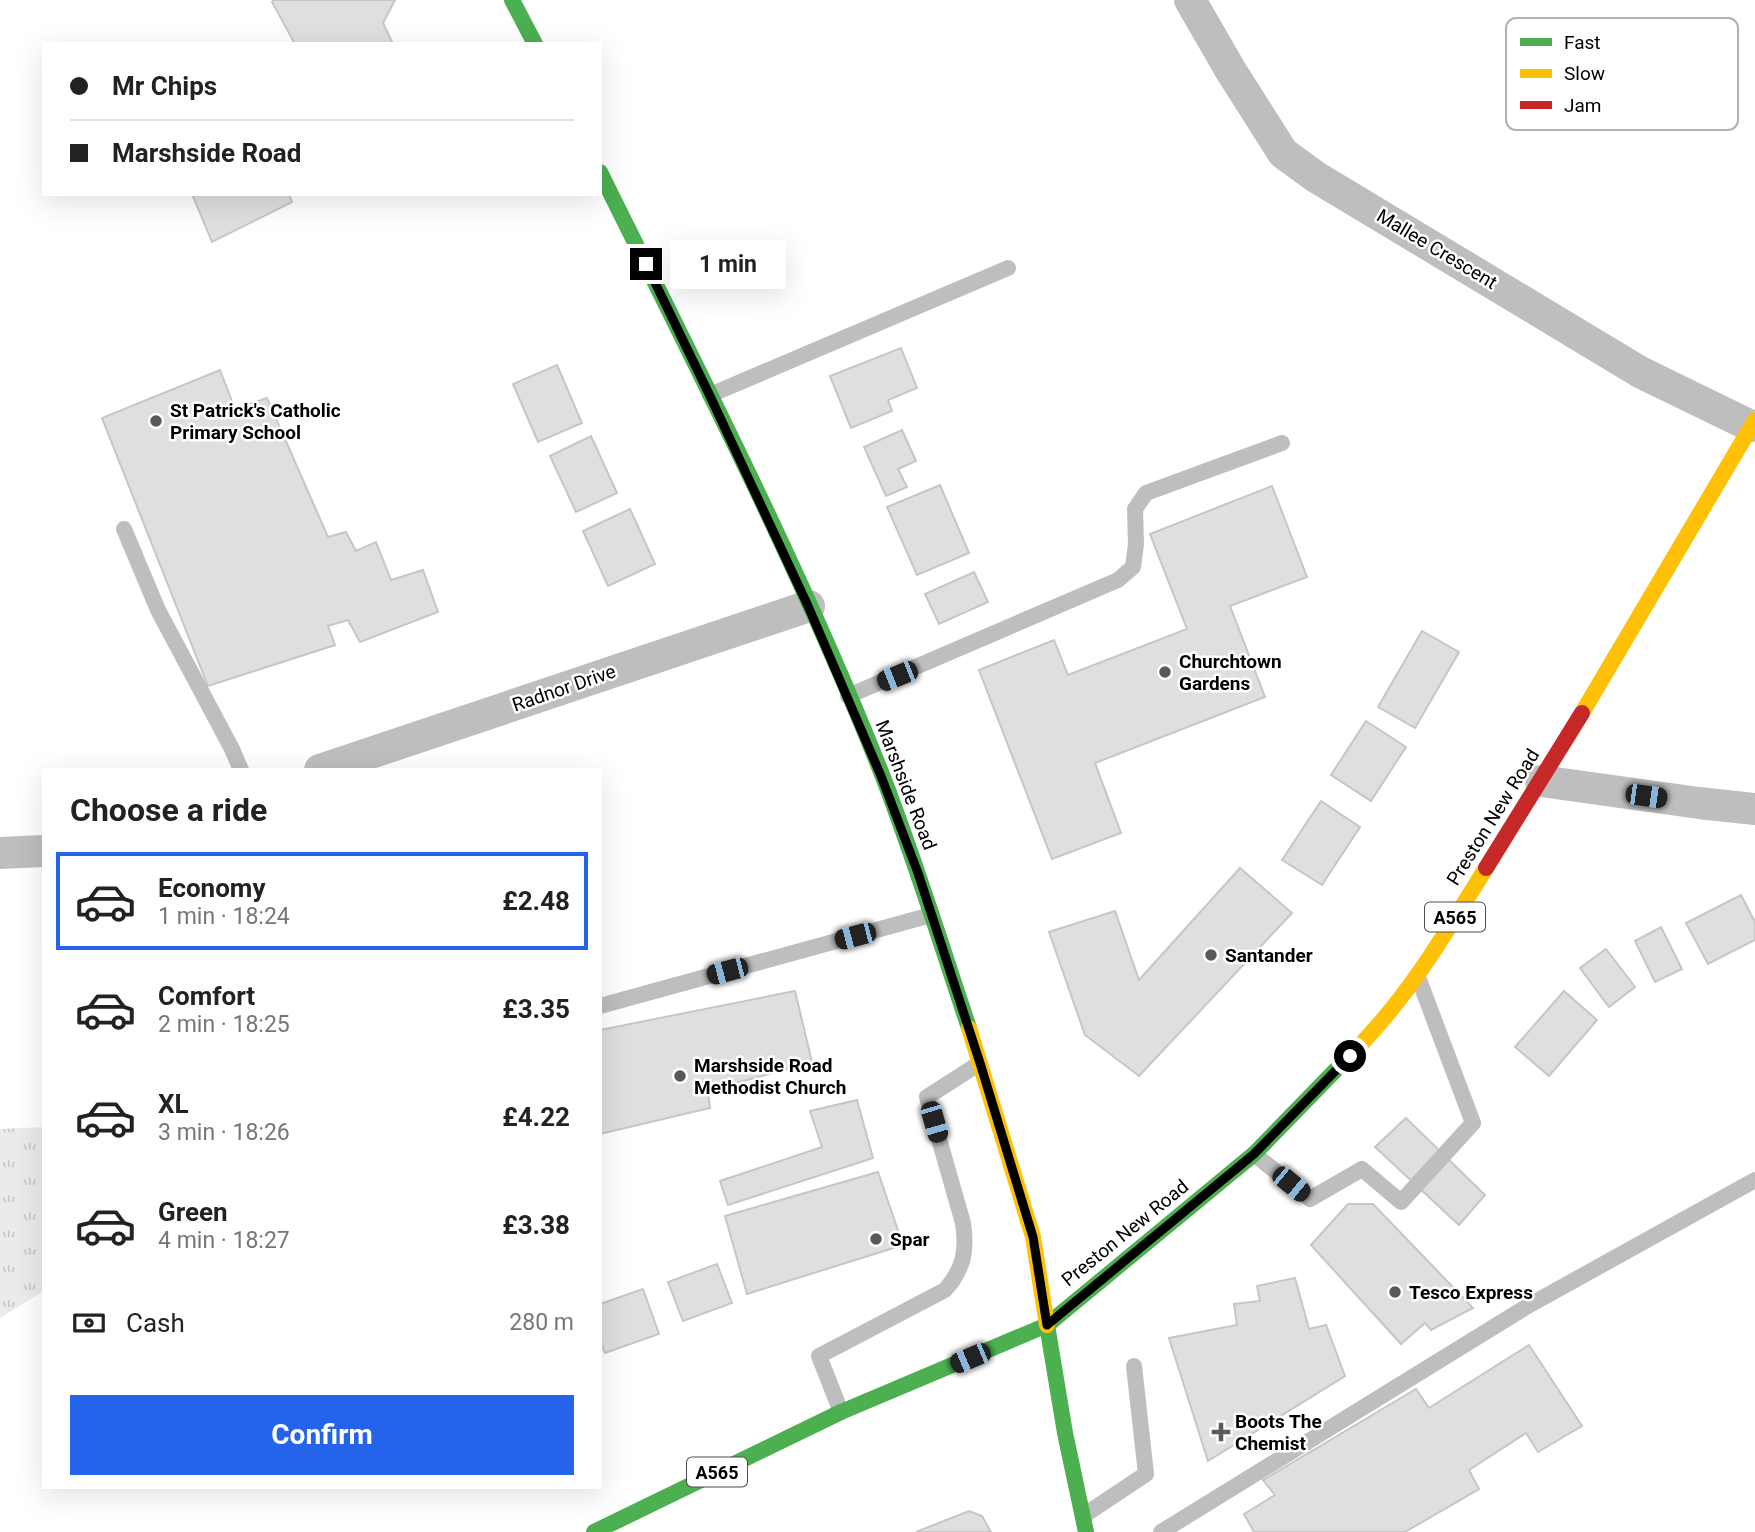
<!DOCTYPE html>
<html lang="en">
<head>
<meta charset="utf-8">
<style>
	body { margin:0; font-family:Roboto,sans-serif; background:#f2f2f2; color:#222; height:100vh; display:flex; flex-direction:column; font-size:26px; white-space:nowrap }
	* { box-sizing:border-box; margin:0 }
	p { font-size:23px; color:#767676 }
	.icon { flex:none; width:38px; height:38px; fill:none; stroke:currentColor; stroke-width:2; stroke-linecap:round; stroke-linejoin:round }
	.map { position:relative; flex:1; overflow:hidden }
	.panel { position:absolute; left:42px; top:768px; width:560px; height:721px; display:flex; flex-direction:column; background:#fff; border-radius:0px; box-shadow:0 7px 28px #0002 }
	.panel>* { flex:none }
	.hud { position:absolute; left:42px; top:42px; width:560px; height:154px; border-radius:0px; box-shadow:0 7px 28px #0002; display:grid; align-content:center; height:154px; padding:0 28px; background:#fff }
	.end { position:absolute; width:32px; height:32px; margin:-16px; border:9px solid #000; background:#fff; box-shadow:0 0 0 4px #fff }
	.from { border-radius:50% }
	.bubble { position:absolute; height:49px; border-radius:0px; background:#fff; box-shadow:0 7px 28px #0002; font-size:23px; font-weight:700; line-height:49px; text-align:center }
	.car { position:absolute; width:21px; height:42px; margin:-21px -10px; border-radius:9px; box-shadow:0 0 5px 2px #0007; background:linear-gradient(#222 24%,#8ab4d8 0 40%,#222 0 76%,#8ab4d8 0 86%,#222 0) }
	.hud b { display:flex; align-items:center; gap:24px; height:66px; font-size:26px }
	.hud b+b { border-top:2px solid #e0e0e0 }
	.hud i { width:18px; height:18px; background:#222 }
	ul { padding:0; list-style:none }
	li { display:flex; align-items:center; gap:21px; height:98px; margin:0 14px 10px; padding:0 14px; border:4px solid transparent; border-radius:0px }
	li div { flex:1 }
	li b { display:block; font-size:26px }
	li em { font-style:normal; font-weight:700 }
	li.current { border-color:#2563eb }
	li>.icon { width:63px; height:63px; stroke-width:1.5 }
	h2 { padding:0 28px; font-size:32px; line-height:84px }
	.pay { display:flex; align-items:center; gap:18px; height:77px; padding:0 28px; font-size:26px }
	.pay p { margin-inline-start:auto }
	.action { display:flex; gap:14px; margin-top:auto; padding:14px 28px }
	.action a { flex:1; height:80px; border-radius:0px; background:#2563eb; color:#fff; font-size:28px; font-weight:700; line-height:80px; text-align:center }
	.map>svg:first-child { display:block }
	.grass { fill:url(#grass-tufts) }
	.building { fill:#dfdfdf; stroke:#c6c6c6; stroke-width:2 }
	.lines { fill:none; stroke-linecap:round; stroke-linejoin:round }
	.lane { stroke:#bebebe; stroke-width:16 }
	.street { stroke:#bebebe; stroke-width:32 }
	.fast { stroke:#4caf50; stroke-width:16 }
	.slow { stroke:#ffc107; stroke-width:16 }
	.jam { stroke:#c62828; stroke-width:16 }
	.route { stroke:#000; stroke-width:9 }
	.poi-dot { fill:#595959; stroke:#fff; stroke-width:2.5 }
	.labels { text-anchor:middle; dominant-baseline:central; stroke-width:5; stroke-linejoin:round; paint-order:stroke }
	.shield { fill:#fff; stroke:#4c4c4c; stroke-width:2 }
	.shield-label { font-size:18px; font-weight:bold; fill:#000 }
	.street-label { font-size:19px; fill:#000; stroke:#fff }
	.poi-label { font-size:19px; font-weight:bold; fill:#000; stroke:#fff; text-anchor:start }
	.key { fill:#fff; stroke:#b2b2b2; stroke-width:2 }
	.key-label { font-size:19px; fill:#000 }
</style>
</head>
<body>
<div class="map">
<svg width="1755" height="1532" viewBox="0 0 1755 1532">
	<defs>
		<pattern id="grass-tufts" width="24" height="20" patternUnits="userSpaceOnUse" patternTransform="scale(1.75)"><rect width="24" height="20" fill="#ebebeb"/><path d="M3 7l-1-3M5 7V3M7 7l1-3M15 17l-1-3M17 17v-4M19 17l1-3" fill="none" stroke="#c8c8c8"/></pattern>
	</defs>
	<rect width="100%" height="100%" fill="#fff"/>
	<polygon class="grass" points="44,1127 44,1291 0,1318 0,1129"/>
	<g class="building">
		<polygon points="274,0 395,0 383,23 393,44 295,44 272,2"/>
		<polygon points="192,194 289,194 292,202 212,242"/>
		<polygon points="901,348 917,388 888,400 892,411 851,428 830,376"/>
		<polygon points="557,365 582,423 538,442 513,384"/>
		<polygon points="220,370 235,409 267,398 328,537 346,532 356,551 376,542 391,580 423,570 438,612 360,642 348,620 328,626 335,645 208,686 102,418"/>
		<polygon points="902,430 916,461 898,469 907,487 886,496 864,447"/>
		<polygon points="591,436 617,493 576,512 550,456"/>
		<polygon points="940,485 969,553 917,575 887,507"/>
		<polygon points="1272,486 1307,577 1230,606 1265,697 1095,763 1121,833 1052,859 979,670 1054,640 1068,675 1187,629 1150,534"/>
		<polygon points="630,509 655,564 608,586 583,531"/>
		<polygon points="974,572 988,602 939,624 925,594"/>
		<polygon points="1422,631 1459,652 1415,728 1378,707"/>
		<polygon points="1366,721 1406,747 1371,801 1331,775"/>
		<polygon points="1321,801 1360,827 1322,885 1282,860"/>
		<polygon points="1240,868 1292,913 1139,1076 1085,1035 1049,932 1115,911 1139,980"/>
		<polygon points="1741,895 1755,922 1755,940 1708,964 1686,923"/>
		<polygon points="1661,927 1682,969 1655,982 1635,941"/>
		<polygon points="1606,949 1635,987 1609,1007 1580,968"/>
		<polygon points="795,991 812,1062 708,1091 710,1108 600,1134 600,1030"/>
		<polygon points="1564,991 1597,1020 1549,1076 1515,1047"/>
		<polygon points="857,1100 873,1158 728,1205 720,1181 822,1147 810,1111"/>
		<polygon points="1406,1118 1485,1195 1459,1225 1375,1147"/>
		<polygon points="878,1172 903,1245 747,1294 725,1216"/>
		<polygon points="1348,1204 1373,1204 1473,1308 1431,1330 1425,1323 1401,1344 1311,1245"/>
		<polygon points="717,1264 732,1303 683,1321 668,1282"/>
		<polygon points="1295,1278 1309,1329 1326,1325 1345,1376 1208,1461 1169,1338 1237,1325 1234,1304 1260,1301 1257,1286"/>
		<polygon points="643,1289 659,1334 605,1353 600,1341 600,1304"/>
		<polygon points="1529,1345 1582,1426 1538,1452 1526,1433 1469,1470 1479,1489 1405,1532 1254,1532 1244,1514 1275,1495 1263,1480 1416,1389 1429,1408"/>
		<polygon points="969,1511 982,1516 991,1532 916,1532"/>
	</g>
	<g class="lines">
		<g class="lane">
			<polyline points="710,395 1008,268"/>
			<polyline points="124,529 158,610 232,749 241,770"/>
			<polyline points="848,696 1118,580 1133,567 1136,544 1135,509 1146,493 1282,443"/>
			<polyline points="600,1006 931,915"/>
			<polyline points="1254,1154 1310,1199 1362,1169 1401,1202 1473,1123 1418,977"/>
			<path d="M 841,1412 L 819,1356 L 945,1290 C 964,1269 967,1250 963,1223 L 927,1097 L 980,1063"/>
			<polyline points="1083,1516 1146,1474 1134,1366"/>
			<polyline points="1161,1532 1526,1307 1755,1180"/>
		</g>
		<g class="street">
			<polyline points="1190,0 1231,71 1283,153 1316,177 1640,372 1751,426"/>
			<polyline points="320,770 809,606"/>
			<polyline points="1541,781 1699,803 1755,809"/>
			<polyline points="0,853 44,851"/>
		</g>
		<g class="fast">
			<polyline points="512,0 535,44"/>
			<path d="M 600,172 C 698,370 802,572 883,777 C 915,860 941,944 969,1028"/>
			<polyline points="1047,1325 1065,1433 1086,1532"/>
			<polyline points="594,1532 841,1412 1047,1325 1254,1154 1362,1043"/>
		</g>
		<g class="slow">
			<polyline points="1582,713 1755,420"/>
			<polyline points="969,1028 1033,1237 1047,1325"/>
			<path d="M 1362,1043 C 1412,991 1448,929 1486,868"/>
		</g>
		<polyline class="jam" points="1486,868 1582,713"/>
	</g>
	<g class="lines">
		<polyline class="route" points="646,264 710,396 808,606 881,776 918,873 980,1063 1033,1237 1047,1325 1254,1154 1350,1056"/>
	</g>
	<g class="poi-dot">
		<circle cx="156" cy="421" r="7"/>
		<circle cx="1165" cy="672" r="7"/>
		<circle cx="1211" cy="955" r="7"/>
		<circle cx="680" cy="1076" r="7"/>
		<circle cx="876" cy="1239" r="7"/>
		<circle cx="1395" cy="1292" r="7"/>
		<path d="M1217.5 1421.5h7v7h7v7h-7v7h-7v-7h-7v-7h7z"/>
	</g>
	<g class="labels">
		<g class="shield">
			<rect x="1425" y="902.5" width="60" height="29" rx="5"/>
			<rect x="687" y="1457.5" width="60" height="29" rx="5"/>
		</g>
		<g class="shield-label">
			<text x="1455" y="917">A565</text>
			<text x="717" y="1472">A565</text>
		</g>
		<g class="street-label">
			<text transform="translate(1437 249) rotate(31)">Mallee Crescent</text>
			<text transform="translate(564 688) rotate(-19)">Radnor Drive</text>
			<text transform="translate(906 785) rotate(69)">Marshside Road</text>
			<text transform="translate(1493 817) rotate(-58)">Preston New Road</text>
			<text transform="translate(1125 1233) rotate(-39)">Preston New Road</text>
		</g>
		<g class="poi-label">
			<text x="170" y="410">St Patrick's Catholic<tspan x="170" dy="22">Primary School</tspan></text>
			<text x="1179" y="661">Churchtown<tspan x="1179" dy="22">Gardens</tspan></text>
			<text x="1225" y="955">Santander</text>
			<text x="694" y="1065">Marshside Road<tspan x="694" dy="22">Methodist Church</tspan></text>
			<text x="890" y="1239">Spar</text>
			<text x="1409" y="1292">Tesco Express</text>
			<text x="1235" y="1421">Boots The<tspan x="1235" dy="22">Chemist</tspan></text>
		</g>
	</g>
	<rect x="1506" y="18" width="232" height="112" rx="10" class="key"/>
	<rect x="1520" y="38" width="32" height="8" fill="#4caf50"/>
	<rect x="1520" y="69" width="32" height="9" fill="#ffc107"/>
	<rect x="1520" y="101" width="32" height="8" fill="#c62828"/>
	<g class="key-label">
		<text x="1564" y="49">Fast</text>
		<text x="1564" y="80">Slow</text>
		<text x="1564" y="112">Jam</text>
	</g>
</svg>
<i class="end from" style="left:1350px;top:1056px"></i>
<i class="end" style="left:646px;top:264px"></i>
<div class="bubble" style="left:670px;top:240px;width:116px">1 min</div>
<i class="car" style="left:897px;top:676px;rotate:248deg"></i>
<i class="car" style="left:1646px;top:796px;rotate:98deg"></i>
<i class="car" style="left:855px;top:936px;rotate:255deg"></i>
<i class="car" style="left:727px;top:971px;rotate:255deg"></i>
<i class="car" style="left:934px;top:1122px;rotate:164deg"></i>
<i class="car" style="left:1291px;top:1184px;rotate:129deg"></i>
<i class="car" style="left:970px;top:1358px;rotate:247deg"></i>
<div class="hud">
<b><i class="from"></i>Mr Chips</b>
<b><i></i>Marshside Road</b>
</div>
<section class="panel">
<h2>Choose a ride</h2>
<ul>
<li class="current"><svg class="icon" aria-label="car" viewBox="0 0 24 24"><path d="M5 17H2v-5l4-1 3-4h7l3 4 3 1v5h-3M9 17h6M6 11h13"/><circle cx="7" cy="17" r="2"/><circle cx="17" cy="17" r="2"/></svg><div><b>Economy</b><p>1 min · 18:24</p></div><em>£2.48</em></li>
<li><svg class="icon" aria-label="car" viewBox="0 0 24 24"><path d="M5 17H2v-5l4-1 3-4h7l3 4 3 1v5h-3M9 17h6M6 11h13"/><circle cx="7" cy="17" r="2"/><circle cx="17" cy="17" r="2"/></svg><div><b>Comfort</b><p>2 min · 18:25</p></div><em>£3.35</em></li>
<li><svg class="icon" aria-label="car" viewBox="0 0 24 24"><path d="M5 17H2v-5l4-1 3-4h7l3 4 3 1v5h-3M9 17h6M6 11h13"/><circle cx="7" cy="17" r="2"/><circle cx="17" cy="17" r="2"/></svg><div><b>XL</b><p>3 min · 18:26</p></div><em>£4.22</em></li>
<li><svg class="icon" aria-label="car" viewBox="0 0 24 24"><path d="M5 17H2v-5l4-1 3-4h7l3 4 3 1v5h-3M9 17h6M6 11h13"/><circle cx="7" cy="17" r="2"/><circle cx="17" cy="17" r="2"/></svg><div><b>Green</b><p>4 min · 18:27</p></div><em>£3.38</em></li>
</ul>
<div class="pay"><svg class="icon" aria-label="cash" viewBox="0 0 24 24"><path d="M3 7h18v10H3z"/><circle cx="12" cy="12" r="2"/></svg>Cash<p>280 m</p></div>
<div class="action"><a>Confirm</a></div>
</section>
</div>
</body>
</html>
